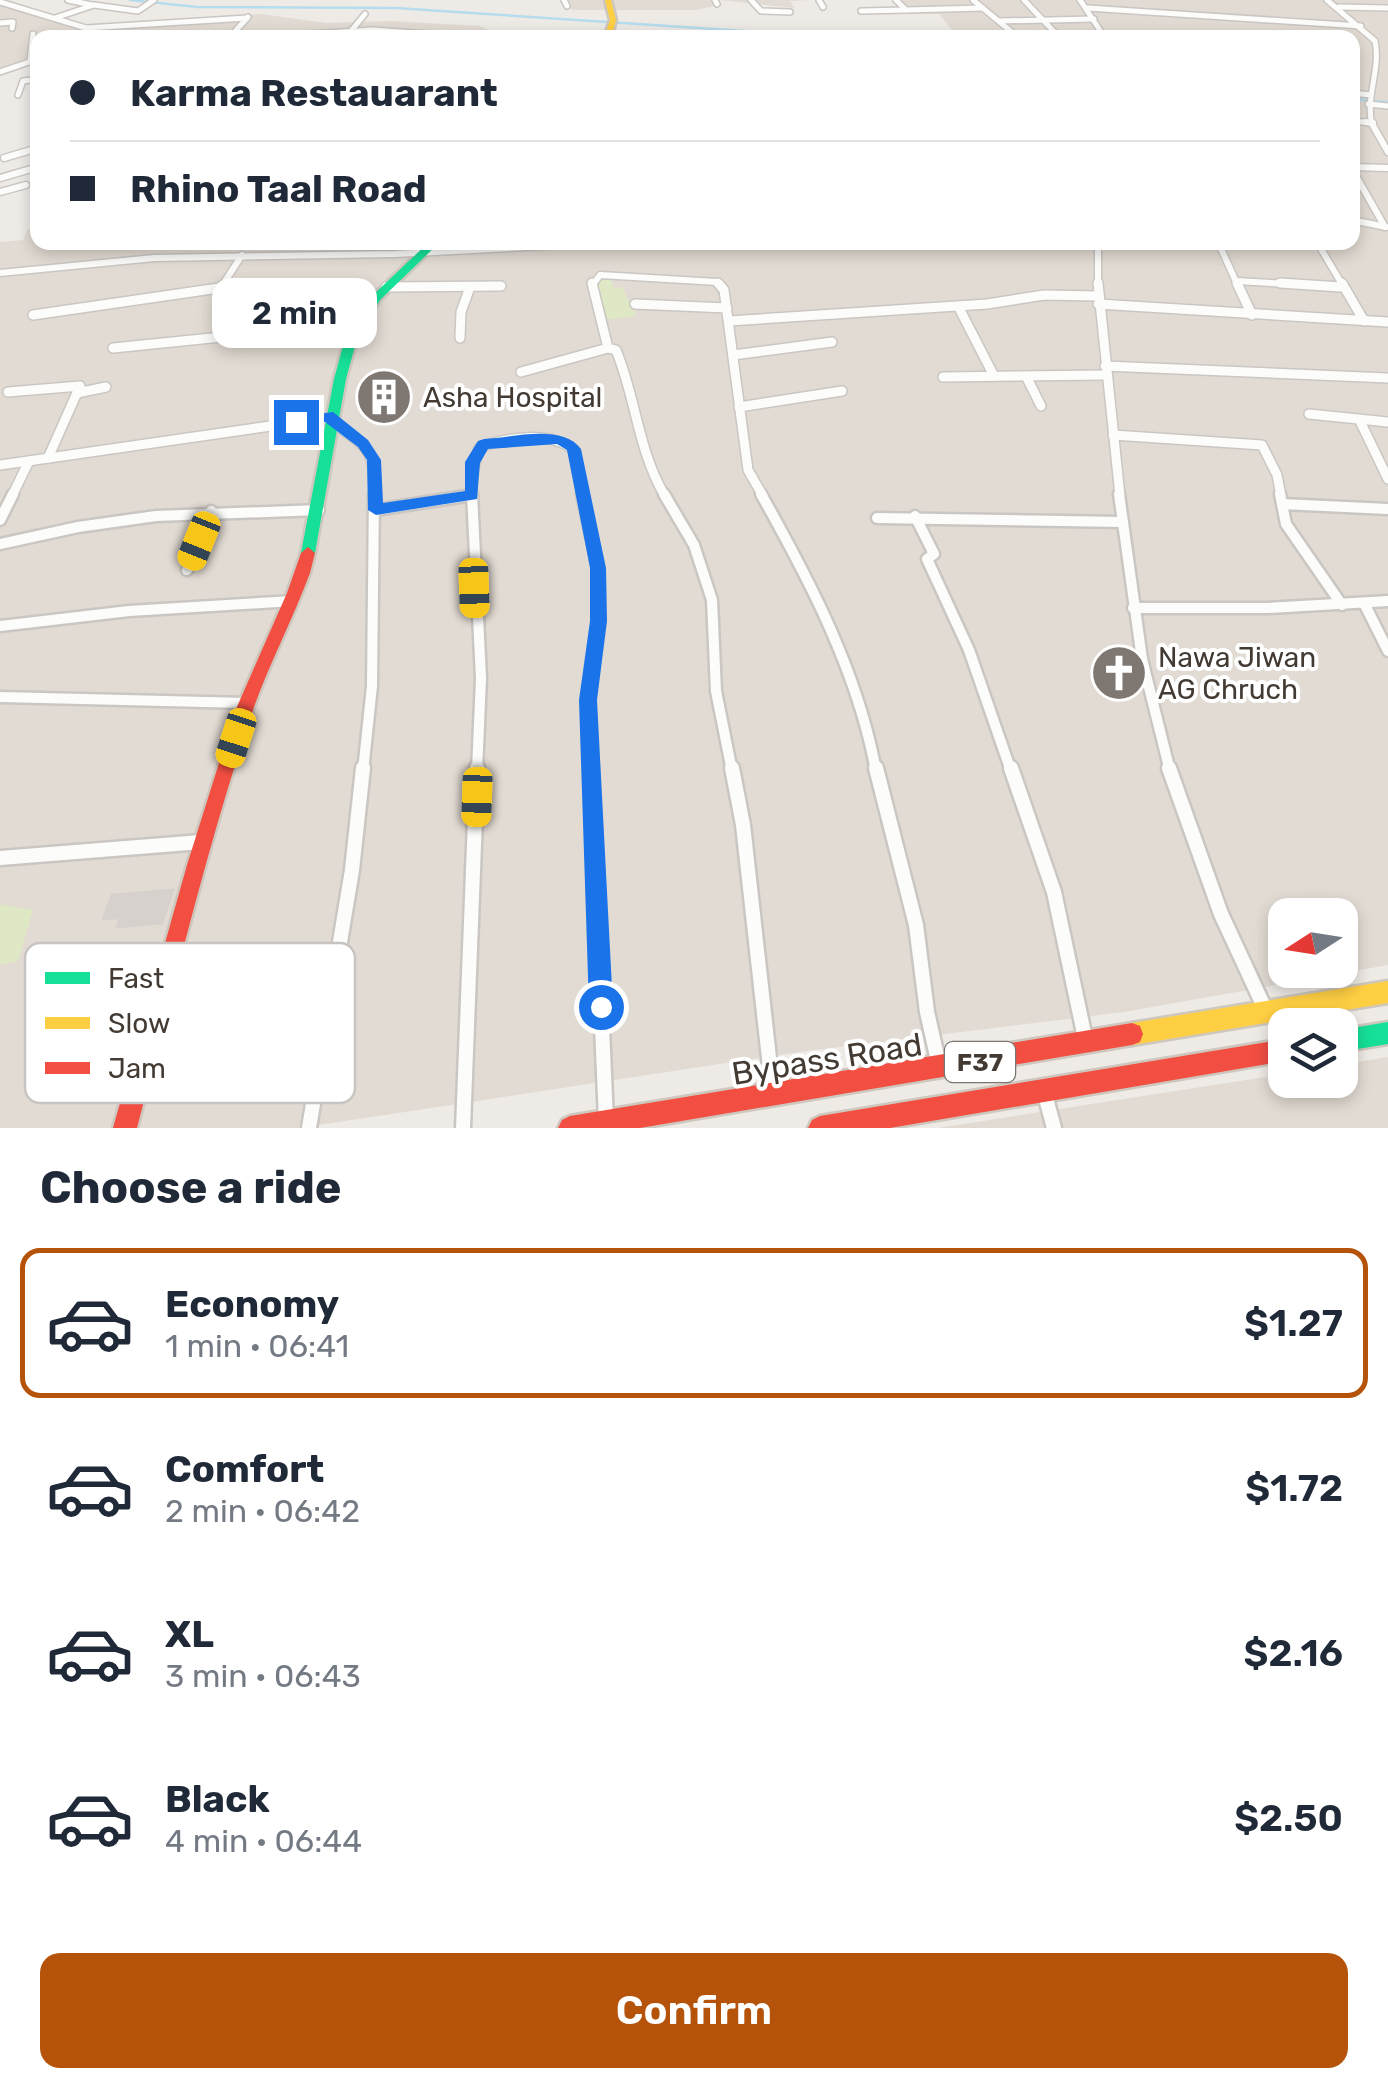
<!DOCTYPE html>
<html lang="en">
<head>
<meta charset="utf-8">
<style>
	body { margin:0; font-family:Rubik,sans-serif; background:#f2f2f3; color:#1f2937; height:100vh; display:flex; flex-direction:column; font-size:38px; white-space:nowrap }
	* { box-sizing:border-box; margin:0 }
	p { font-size:32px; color:#747a83 }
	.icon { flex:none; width:55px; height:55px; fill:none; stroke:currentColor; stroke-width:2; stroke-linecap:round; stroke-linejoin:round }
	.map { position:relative; height:1128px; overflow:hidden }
	.details { display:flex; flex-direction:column; background:#fff; flex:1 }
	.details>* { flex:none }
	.banner { position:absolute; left:30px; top:30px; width:1330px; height:220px; border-radius:20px; box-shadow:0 5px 15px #0003; display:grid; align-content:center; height:220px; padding:0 40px; background:#fff }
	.needle { width:65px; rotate:258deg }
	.fabs { position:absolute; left:1268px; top:898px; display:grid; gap:20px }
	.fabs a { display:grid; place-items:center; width:90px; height:90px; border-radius:20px; background:#fff; box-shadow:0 5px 15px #0003; font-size:50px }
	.end { position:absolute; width:45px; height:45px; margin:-22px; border:12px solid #1a73e8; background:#fff; box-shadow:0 0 0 5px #fff }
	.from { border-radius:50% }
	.bubble { position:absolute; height:70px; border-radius:20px; background:#fff; box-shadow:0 5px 15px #0003; font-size:32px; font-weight:600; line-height:70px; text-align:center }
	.car { position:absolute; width:30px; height:60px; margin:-30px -15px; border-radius:12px; box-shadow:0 0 8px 2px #0007; background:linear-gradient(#f5c518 24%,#345 0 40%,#f5c518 0 76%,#345 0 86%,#f5c518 0) }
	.banner b { display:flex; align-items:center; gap:35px; height:95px; font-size:38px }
	.banner b+b { border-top:2px solid #e0e1e3 }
	.banner i { width:25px; height:25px; background:#1f2937 }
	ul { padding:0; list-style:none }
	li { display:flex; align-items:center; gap:30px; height:150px; margin:0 20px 15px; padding:0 20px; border:5px solid transparent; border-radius:20px }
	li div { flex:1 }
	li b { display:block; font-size:38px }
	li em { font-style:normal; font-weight:600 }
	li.on { border-color:#b45309 }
	li>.icon { width:90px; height:90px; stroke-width:1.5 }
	h2 { padding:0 40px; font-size:45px; line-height:120px }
	.action { display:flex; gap:20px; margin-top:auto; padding:20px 40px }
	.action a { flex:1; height:115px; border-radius:20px; background:#b45309; color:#fff; font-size:40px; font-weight:600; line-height:115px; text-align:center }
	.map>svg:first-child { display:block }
	.residential { fill:#e2dbd3; fill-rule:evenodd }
	.green { fill:#dfe8c4 }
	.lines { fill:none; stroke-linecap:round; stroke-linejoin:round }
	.stream { stroke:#b5dded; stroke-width:2.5 }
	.building { fill:#d6d1cd; stroke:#d6d1cc; stroke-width:2.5 }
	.street-far4-casing { stroke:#cac6c2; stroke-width:8 }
	.street-far3-casing { stroke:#cac6c2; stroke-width:9 }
	.street-far2-casing { stroke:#cac6c2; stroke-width:12 }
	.street-far1-casing { stroke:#cac6c2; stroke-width:15 }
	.street-casing { stroke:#cac6c2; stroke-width:19 }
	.fast-casing { stroke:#cec7bd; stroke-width:5 }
	.slow-casing { stroke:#cec7bd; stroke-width:5 }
	.jam-casing { stroke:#cec7bd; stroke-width:5 }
	.street-far4 { stroke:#fcfcfb; stroke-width:5 }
	.street-far3 { stroke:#fcfcfb; stroke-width:6 }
	.street-far2 { stroke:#fcfcfb; stroke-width:9 }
	.street-far1 { stroke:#fcfcfb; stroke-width:10 }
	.street { stroke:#fcfcfb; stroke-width:14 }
	.fast { fill:#16e098; fill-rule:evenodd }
	.slow { fill:#ffcf43; fill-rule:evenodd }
	.jam { fill:#f24e42; fill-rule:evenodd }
	.route { fill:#1a73e8 }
	.labels { text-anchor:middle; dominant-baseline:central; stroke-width:8; stroke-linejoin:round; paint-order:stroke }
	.shield { fill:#fff; stroke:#7b7670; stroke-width:2.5 }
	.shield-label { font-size:25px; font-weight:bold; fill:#433b33 }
	.poi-label { font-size:28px; fill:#433b33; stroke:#fff; text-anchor:start }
	.near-street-label { font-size:32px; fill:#433b33; stroke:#fff }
	.key { fill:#fff; stroke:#c7c4c2; stroke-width:2.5 }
	.key-label { font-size:28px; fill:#433b33 }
</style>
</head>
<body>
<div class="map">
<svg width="1388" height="1128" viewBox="0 0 1388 1128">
	<rect width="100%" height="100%" fill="#eeeae6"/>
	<g class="residential">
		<polygon points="565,0 809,0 790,1 794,8 720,0 720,5 695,10 572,10"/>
		<path d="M 894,0 L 1388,0 L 1388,965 L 1124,1012 L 799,1052 L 299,1128 L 0,1128 L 0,242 L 23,240 L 28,229 L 37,228 L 38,242 L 1352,242 L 1352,38 L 958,37 L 939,14 L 909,14 ZM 1285,915 L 1340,915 L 1340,970 L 1285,970 Z"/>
		<polygon points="0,4 84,29 87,37 38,38 37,58 0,72"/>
		<polygon points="261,14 326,23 393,21 479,26 489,30 538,33 540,37 278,37 294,33 96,38 94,27"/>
		<polygon points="1388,1057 1388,1128 938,1128 1285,1074 1285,1080 1340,1080 1340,1065"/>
	</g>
	<g class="green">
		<polygon points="602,277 611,279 614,288 622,287 636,316 604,320 598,280"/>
		<polygon points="0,904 33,910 18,961 0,965"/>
	</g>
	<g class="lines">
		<g class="stream">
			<polyline points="130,0 197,7 396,8 850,38"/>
			<polyline points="1352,99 1388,102"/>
		</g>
	</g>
	<g class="building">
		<polygon points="403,379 406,401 362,410 364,384"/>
		<polygon points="173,890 162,923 117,927 120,918 103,919 112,895"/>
	</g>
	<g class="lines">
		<g class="street-far4-casing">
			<g id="street-far4">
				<polyline points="68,0 92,5"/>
				<polyline points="564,0 567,6"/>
				<polyline points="715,0 717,4"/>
				<polyline points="751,0 761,11 790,12"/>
				<polyline points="819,0 823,7"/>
				<polyline points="896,0 906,10 983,8"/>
				<polyline points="973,0 1019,38"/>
				<polyline points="1024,0 1060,38"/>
				<polyline points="1080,0 1105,38"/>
				<path d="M 1327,0 L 1375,41 C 1381,70 1365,96 1372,125"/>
				<polyline points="0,2 86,28 89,38"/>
				<polyline points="1339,7 1388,8"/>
				<polyline points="1088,8 1361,26"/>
				<polyline points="861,11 906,10"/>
				<polyline points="55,18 94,5 138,11 154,0"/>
				<polyline points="999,21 1094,19"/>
				<polyline points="0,23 13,22 12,28"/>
				<polyline points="86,28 247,18"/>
				<polyline points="351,31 365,14"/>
				<polyline points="229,38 248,17"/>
				<polyline points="244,38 373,30 486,38"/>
				<polyline points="30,61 33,34"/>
				<polyline points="0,72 38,59"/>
				<polyline points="1352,93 1371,95"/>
				<polyline points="18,95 23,81 38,79"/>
				<polyline points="1368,104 1388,106"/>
				<polyline points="1352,121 1373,123"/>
			</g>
		</g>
		<g class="street-far3-casing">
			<g id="street-far3">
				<polyline points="1365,122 1373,123"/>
				<polyline points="1371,122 1388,152"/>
				<polyline points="4,158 38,148"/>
				<polyline points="1352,167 1388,168"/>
				<polyline points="1352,169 1385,227"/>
				<polyline points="0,178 38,167"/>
				<polyline points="0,192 26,185"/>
				<polyline points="1352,220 1386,227"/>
				<polyline points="1218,242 1238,286"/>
				<polyline points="1317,242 1343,286"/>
				<polyline points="0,273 154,258 395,254 624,242"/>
				<polyline points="1236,281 1323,286"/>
				<polyline points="222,286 242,255"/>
				<polyline points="592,286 600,275 717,282 720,286"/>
				<polyline points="1098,286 1098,242"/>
			</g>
		</g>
		<g class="street-far2-casing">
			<g id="street-far2">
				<path d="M 592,283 L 608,348 L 616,350 C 636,398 638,451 665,496"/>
				<polyline points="718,283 724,290 748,470 763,496"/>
				<polyline points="1098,283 1120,496"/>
				<polyline points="1237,283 1252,315"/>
				<polyline points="1280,283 1341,287"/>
				<polyline points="1342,283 1364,321"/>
				<polyline points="386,287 501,286"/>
				<polyline points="635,304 727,308"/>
				<polyline points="1098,304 1388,322"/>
				<polyline points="958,306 994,376"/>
				<polyline points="33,315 219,288 226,283"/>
				<polyline points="729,321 987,304 1044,295 1097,296"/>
				<polyline points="460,338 461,312 470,287"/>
				<polyline points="113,348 358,323"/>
				<polyline points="733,355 832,342"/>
				<polyline points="1105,366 1388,378"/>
				<polyline points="521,372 608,348"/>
				<polyline points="1026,376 1041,406"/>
				<polyline points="943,377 1105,375"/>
				<polyline points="8,392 80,386 48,458"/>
				<polyline points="77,393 106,387"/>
				<polyline points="739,407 842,391"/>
				<polyline points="1309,414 1388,422"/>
				<polyline points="1359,419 1388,479"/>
				<path d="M 332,422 C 370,449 374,448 374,496"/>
				<polyline points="1113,435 1262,445 1277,475 1281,496"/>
				<polyline points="0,465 333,417"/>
				<polyline points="12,496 29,461"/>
				<polyline points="463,496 472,495"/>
				<path d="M 472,496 L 471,479 L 479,448 C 505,437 549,431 573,449 L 583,496"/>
			</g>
		</g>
		<g class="street-far1-casing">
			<g id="street-far1">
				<polyline points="472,494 481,678 477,771"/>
				<polyline points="582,494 598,568 598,621 588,700 591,771"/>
				<polyline points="664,494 694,545 712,600 716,691 732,771"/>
				<path d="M 761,494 C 810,581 858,673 876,771"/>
				<polyline points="1119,494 1142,659 1170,771"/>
				<polyline points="1280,494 1286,524 1342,605"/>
				<polyline points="1282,504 1388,509"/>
				<polyline points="376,510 472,495"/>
				<polyline points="915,516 934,554 927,559 969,650 1011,771"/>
				<polyline points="877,518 1123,522"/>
				<polyline points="0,520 13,494"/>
				<polyline points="0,544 78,527 156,516 319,510"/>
				<polyline points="187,570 211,511"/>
				<polyline points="1364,603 1388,651"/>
				<polyline points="1133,608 1268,608 1388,601"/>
				<polyline points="0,626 129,611 293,601"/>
				<polyline points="0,697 247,703"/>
				<polyline points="363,771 372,686 374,494"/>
			</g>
		</g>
		<g class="street-casing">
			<g id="street">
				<polyline points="591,768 606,1121"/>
				<polyline points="732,768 743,825 773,1094"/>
				<polyline points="876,768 916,925 927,1012 939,1065"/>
				<polyline points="1011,768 1054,892 1085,1038"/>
				<polyline points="1169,768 1221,914 1266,1011"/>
				<polyline points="0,858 201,842"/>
				<polyline points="1044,1091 1054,1128"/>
				<polyline points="309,1128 352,870 363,768"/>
				<polyline points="463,1128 477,768"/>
			</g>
		</g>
		<g class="fast-casing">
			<g id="fast">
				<polygon points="429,242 440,242 380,300 358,335 346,379 315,553 308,559 303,557 301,553 334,379 346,335 372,296"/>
				<polygon points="1388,1022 1388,1044 1340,1052 1340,1030"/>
			</g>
		</g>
		<g class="slow-casing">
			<g id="slow">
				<polygon points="605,0 611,0 616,20 611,38 604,38 610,20"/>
				<polygon points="1388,981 1388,1003 1132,1045 1124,1042 1121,1034 1124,1026 1132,1023"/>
			</g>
		</g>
		<g class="jam-casing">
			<g id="jam">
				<path d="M 308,547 L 315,553 L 310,573 C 293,619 270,662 254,707 C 207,845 174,987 137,1128 L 113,1128 L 187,865 L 236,709 L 287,593 L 301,553 Z"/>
				<polygon points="1132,1023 1140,1026 1143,1034 1140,1042 1132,1045 640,1128 558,1128 562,1120 570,1116"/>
				<polygon points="1285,1039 1285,1061 890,1128 808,1128 812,1120 820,1116"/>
			</g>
		</g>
		<use href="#street-far4" class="street-far4"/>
		<use href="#street-far3" class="street-far3"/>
		<use href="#street-far2" class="street-far2"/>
		<use href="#street-far1" class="street-far1"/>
		<use href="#street" class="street"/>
		<use href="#fast" class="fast"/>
		<use href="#slow" class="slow"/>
		<use href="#jam" class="jam"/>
	</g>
	<path class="route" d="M 333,412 L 368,440 L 381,460 L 383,503 L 465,491 L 465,462 L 478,441 L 484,439 C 512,438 562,423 581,449 L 606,568 L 607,621 L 597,700 L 613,1007 L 609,1016 L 601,1019 L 592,1016 L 589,1007 L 579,700 L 590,621 L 590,568 L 567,450 L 557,444 L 488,449 L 480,463 L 477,499 L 376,515 L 368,510 L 367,460 L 358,447 L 325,422 L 296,426 L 290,422 L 296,417 Z"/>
	<defs>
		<g id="building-disc" transform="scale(2.875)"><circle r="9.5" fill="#7f7872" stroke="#fff"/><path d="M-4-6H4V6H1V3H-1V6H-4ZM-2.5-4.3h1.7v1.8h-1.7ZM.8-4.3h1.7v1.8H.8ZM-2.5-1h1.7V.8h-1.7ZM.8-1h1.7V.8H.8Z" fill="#fff"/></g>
		<g id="church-disc" transform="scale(2.875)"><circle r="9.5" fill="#7f7872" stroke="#fff"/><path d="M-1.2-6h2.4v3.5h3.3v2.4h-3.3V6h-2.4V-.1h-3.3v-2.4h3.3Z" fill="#fff"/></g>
	</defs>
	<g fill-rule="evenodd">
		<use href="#building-disc" x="384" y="397"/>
		<use href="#church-disc" x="1119" y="673"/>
	</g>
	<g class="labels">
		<rect class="shield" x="945" y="1042" width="70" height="40" rx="8"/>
		<g class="shield-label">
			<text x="980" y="1062">F37</text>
		</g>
		<g class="poi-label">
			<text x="423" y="397">Asha Hospital</text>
			<text x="1158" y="657">Nawa Jiwan<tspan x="1158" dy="32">AG Chruch</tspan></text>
		</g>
		<g class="near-street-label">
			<text transform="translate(827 1059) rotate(-9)">Bypass Road</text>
		</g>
	</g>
	<rect x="25" y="943" width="330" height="160" rx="15" class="key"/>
	<rect x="45" y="972" width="45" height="12" fill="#16e098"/>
	<rect x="45" y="1017" width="45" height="12" fill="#ffcf43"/>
	<rect x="45" y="1062" width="45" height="12" fill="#f24e42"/>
	<g class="key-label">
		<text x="108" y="988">Fast</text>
		<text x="108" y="1033">Slow</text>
		<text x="108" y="1078">Jam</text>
	</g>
</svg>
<div class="fabs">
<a><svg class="needle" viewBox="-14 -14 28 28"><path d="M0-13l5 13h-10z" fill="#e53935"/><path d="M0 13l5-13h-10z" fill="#747a83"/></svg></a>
<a><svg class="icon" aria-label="layers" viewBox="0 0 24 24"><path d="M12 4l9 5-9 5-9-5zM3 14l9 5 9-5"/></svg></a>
</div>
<i class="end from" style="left:601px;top:1007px"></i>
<i class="end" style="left:296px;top:422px"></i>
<div class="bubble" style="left:212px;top:278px;width:165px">2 min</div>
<i class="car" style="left:199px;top:541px;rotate:202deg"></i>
<i class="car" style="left:474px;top:588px;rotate:178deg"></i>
<i class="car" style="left:236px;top:738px;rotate:198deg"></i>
<i class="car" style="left:477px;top:797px;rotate:182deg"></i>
<div class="banner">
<b><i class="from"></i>Karma Restauarant</b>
<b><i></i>Rhino Taal Road</b>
</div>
</div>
<section class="details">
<h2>Choose a ride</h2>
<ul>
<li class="on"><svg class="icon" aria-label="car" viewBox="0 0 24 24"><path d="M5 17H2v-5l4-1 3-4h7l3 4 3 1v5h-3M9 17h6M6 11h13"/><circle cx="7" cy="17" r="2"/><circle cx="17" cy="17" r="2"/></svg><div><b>Economy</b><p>1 min · 06:41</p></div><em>$1.27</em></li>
<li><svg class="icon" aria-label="car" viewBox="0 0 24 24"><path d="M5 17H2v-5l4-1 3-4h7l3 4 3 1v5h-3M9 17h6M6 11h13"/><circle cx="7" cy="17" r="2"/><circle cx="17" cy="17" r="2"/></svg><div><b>Comfort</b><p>2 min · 06:42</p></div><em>$1.72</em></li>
<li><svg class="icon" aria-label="car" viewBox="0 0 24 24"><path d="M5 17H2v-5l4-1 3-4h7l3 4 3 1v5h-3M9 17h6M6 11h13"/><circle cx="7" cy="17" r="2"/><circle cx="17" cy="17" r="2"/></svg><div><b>XL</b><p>3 min · 06:43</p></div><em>$2.16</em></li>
<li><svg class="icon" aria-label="car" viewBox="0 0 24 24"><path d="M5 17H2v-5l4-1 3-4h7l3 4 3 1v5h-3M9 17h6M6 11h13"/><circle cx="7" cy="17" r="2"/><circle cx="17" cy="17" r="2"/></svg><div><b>Black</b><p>4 min · 06:44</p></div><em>$2.50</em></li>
</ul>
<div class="action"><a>Confirm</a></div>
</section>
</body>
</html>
